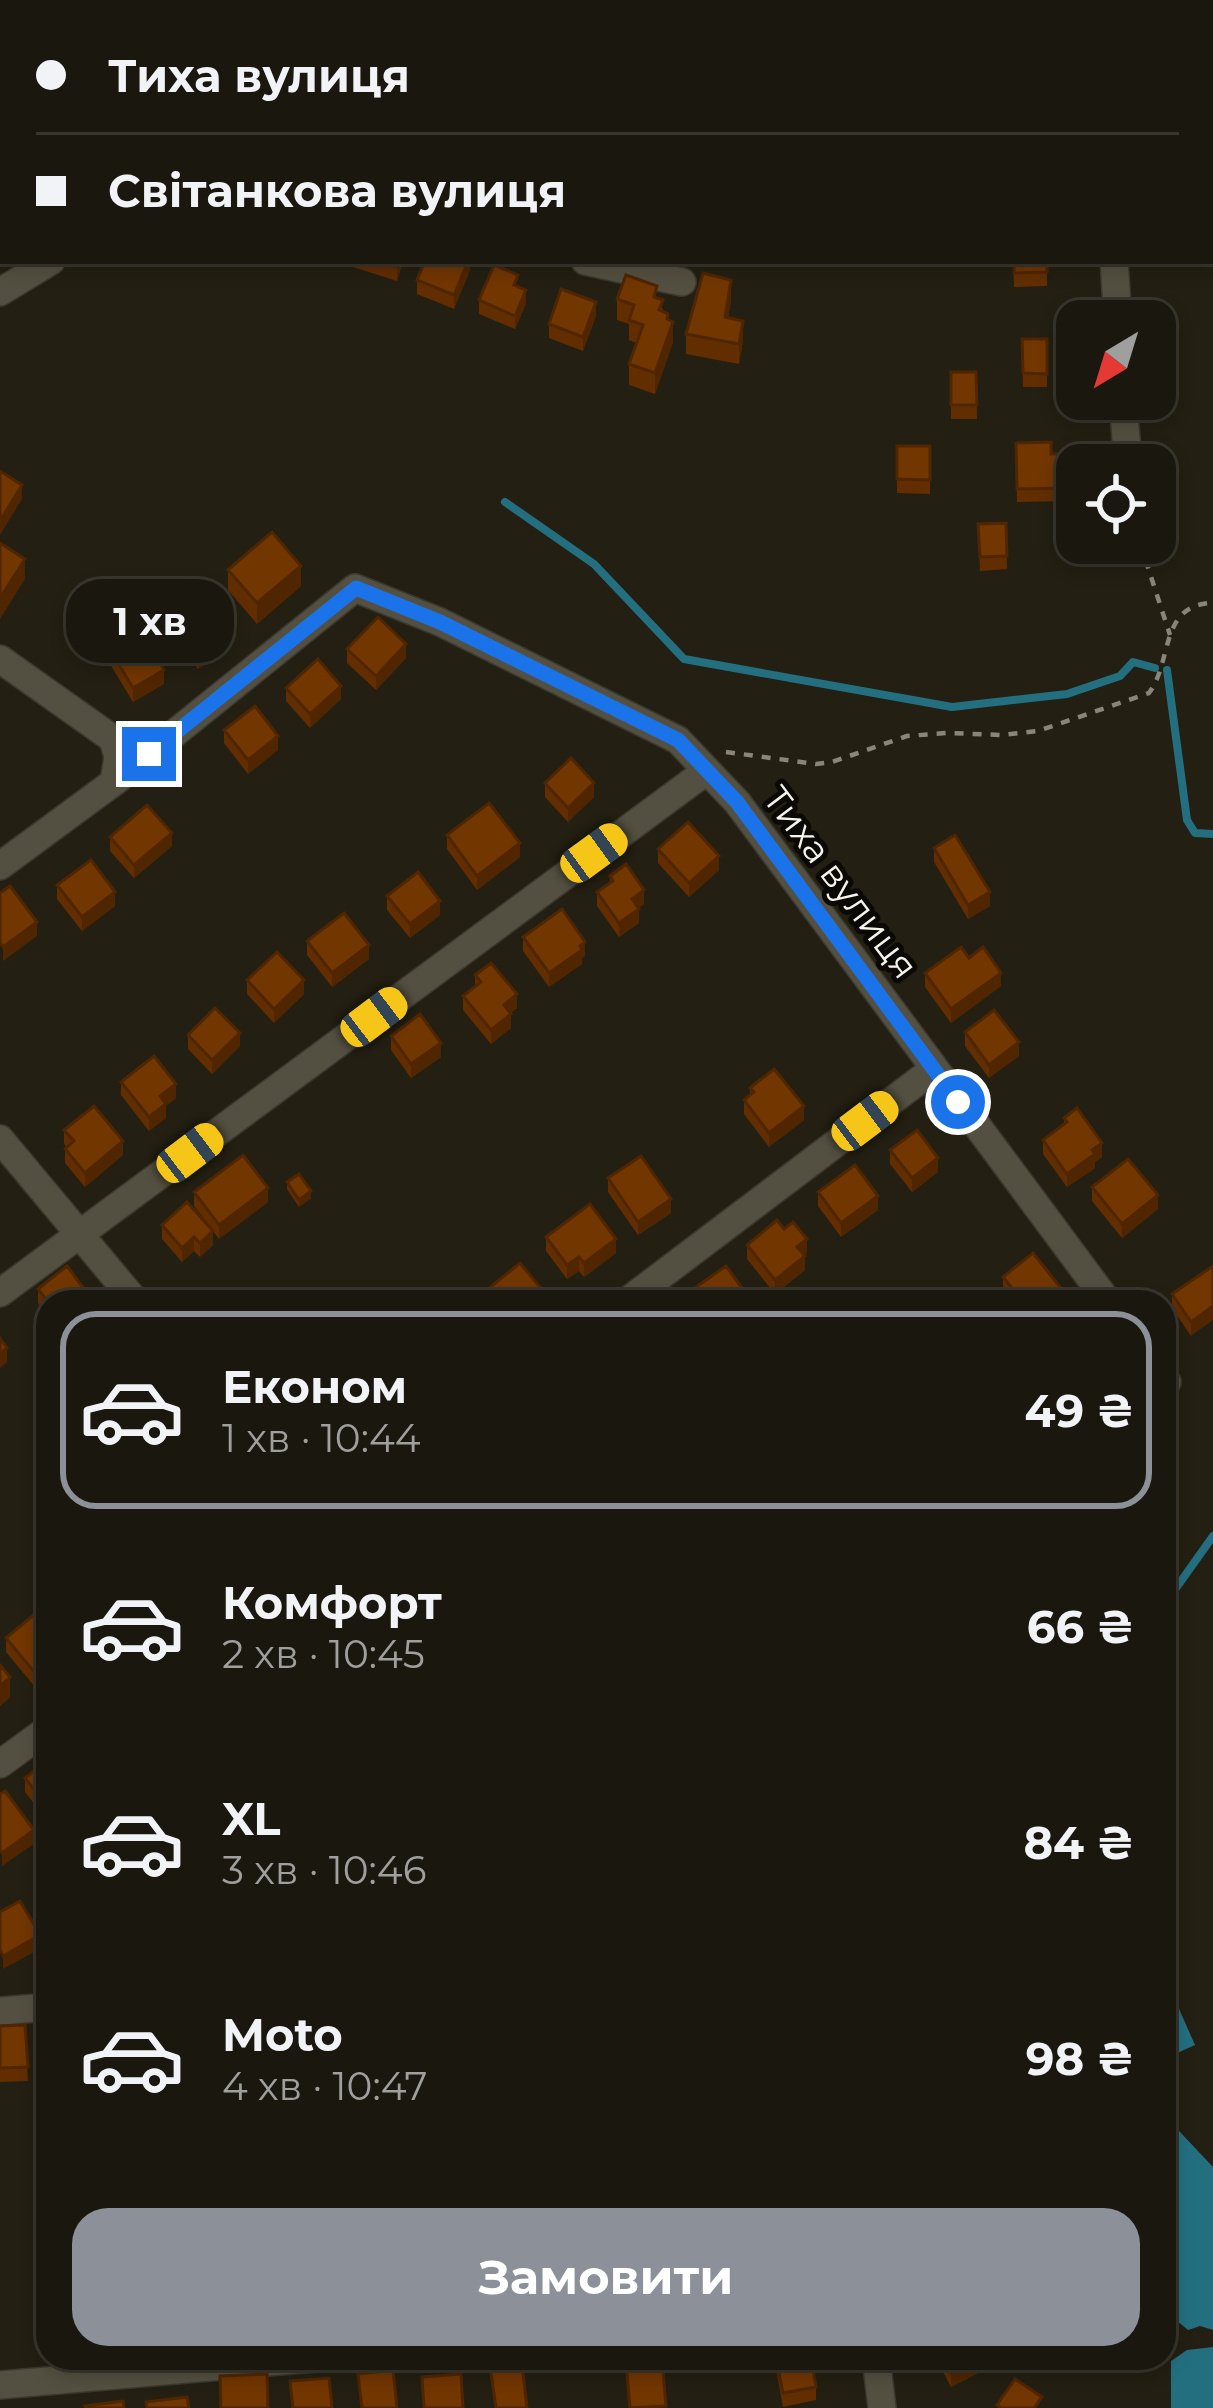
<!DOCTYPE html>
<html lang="uk">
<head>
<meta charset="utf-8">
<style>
	body { margin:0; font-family:Montserrat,sans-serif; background:#232017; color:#f1f3f6; height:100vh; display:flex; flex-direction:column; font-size:45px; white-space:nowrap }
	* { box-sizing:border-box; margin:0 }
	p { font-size:39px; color:#9f9f9e }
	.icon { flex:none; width:66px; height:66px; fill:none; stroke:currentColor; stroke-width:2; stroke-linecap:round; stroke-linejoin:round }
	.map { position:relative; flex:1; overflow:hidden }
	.side { position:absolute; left:36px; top:1290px; width:1140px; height:1080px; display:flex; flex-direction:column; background:#1a170e; border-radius:36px; box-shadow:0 6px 18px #0003,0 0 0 3px #38362e }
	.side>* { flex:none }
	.top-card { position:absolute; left:0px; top:0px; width:1215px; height:264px; box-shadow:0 6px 18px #0003,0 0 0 3px #38362e; display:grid; align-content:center; height:264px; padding:0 36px; background:#1a170e }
	.needle { width:78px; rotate:218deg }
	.controls { position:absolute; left:1056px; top:300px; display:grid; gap:24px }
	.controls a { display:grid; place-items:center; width:120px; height:120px; border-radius:24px; background:#1a170e; box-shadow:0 6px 18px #0003,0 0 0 3px #38362e; font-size:60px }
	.end { position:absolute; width:54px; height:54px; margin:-27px; border:15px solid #1a73e8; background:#fff; box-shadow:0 0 0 6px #fff }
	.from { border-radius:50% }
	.bubble { position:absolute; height:84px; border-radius:36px; background:#1a170e; box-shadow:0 6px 18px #0003,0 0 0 3px #38362e; font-size:39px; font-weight:700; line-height:84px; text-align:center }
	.car { position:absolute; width:36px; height:72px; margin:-36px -18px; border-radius:15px; box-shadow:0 0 9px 3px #0007; background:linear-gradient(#f5c518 24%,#345 0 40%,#f5c518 0 76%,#345 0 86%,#f5c518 0) }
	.top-card b { display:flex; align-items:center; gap:42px; height:114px; font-size:45px }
	.top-card b+b { border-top:3px solid #38362e }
	.top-card i { width:30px; height:30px; background:#f1f3f6 }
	ul { padding:21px 0 0; list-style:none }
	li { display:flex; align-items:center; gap:36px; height:198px; margin:0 24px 18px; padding:0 12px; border:6px solid transparent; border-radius:36px }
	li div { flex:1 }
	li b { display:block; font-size:45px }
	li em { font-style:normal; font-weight:700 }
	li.current { border-color:#8c9099 }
	li>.icon { width:108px; height:108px; stroke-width:1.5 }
	.primary-button { display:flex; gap:24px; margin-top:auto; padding:24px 36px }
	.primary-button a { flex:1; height:138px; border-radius:36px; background:#8c9099; color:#fff; font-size:48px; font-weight:700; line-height:138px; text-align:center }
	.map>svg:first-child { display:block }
	.water { fill:#236f80 }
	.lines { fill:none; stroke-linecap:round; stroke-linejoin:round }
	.stream { stroke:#236f80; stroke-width:8 }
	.minor-casing { stroke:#3b3830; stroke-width:30 }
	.path { stroke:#89857a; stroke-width:4.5; stroke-dasharray:9 9; stroke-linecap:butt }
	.minor { stroke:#545041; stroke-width:27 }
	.wall { fill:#622e00 }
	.shaded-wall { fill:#502600 }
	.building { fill:#723600; stroke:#502600; stroke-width:3 }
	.route { stroke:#1a73e8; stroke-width:15 }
	.labels { text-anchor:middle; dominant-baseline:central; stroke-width:10; stroke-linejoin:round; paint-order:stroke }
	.street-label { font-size:36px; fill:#f7f4ec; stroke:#0b0905 }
</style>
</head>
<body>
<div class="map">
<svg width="1213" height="2408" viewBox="0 0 1213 2408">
	<rect width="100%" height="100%" fill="#231f12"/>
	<g class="water">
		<polygon points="1164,1975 1195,2045 1164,2059"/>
		<polygon points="1164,2115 1213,2167 1213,2330 1200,2326 1188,2330 1164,2310"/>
		<polygon points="1213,2347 1213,2408 1171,2408 1171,2361 1187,2350"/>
	</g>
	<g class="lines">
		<g class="stream">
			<polyline points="505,502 594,564 684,659 952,707 1067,694 1120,676 1133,662 1155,668"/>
			<polyline points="1167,670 1187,820 1195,833 1213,834"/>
			<polyline points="1164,1605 1213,1536"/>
		</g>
		<g class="minor-casing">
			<g id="minor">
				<polyline points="678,0 685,3"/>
				<polyline points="393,3 396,0"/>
				<polyline points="838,3 839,0"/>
				<polyline points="0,203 3,204"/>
				<polyline points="585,261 682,282"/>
				<polyline points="1114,261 1118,321"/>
				<polyline points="0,292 51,261"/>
				<polyline points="1123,399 1128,465"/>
				<polyline points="0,659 113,739 118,757 114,782"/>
				<polyline points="0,866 114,782 355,588 440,622 678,740 737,802 1108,1302"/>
				<polyline points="0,1139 136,1302"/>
				<polyline points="0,1293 705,772"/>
				<polyline points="626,1302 934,1069"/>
				<polyline points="1164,1378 1167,1382 1164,1384"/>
				<polyline points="0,1764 48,1729"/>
				<polyline points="0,2011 48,2007"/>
				<polyline points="876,2358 882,2408"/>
				<polyline points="0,2385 316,2358"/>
			</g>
		</g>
		<g class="path">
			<polyline points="1140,543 1170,635"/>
			<path d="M 726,752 L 816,764 L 832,762 L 907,736 L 947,733 L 1001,735 L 1038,731 L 1149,693 C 1173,661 1159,604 1213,603"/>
		</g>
		<use href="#minor" class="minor"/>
	</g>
	<g class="wall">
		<polygon points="221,0 260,0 258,3 221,3"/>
		<polygon points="857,0 892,0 891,3 857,3"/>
		<polygon points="353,261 403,261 397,281 353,267"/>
		<polygon points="470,261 470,270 454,309 417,294 417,280"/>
		<polygon points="1013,261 1047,261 1047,286 1014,287"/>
		<polygon points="518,287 526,304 515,329 479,314 479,300"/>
		<polygon points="657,298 668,320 673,342 655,394 629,385 629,364 636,343 629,340 629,324 617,320 617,299"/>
		<polygon points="731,300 728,317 743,341 739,364 686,354 686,334"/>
		<polygon points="596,316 583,351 549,338 549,324"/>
		<polygon points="1022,339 1047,339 1047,387 1023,387"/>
		<polygon points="951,372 976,372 977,419 951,419"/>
		<polygon points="1016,443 1051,454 1070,454 1071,501 1017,502"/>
		<polygon points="897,446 930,446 930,494 897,493"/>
		<polygon points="1006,523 1007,569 980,571 978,524"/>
		<polygon points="228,570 301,586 257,624 228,590"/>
		<polygon points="179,628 224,651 198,669 179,642"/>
		<polygon points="347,649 406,658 376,690 347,663"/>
		<polygon points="110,650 164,684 133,702 110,664"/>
		<polygon points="286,688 341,699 310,728 286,701"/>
		<polygon points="224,730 278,750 248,774 224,743"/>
		<polygon points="545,783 594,797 568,822 545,797"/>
		<polygon points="447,835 520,857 477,890 447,849"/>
		<polygon points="110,837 172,846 134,878 110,851"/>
		<polygon points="934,848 990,906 968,919 934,862"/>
		<polygon points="658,849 719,870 689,897 658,863"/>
		<polygon points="610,876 644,904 638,909 639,923 619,937 597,906 597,892 610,884"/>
		<polygon points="57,885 115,906 82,931 57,899"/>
		<polygon points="387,896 440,915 410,938 387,910"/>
		<polygon points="523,937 585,956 582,958 582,964 549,987 523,951"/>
		<polygon points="307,941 369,959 332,987 307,955"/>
		<polygon points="969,958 1001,986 951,1023 925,987 925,973"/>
		<polygon points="475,975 517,1008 511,1013 511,1028 491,1044 463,1010 463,996 475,986"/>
		<polygon points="247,980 304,994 274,1023 247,994"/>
		<polygon points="965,1032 1019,1056 989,1078 965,1046"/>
		<polygon points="188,1035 240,1046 212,1074 188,1049"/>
		<polygon points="391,1036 441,1057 411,1078 391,1050"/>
		<polygon points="121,1082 176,1098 166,1106 166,1118 149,1131 121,1095"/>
		<polygon points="750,1088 804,1120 769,1147 744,1114 744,1100 750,1095"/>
		<polygon points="1064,1118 1102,1157 1095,1162 1095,1168 1067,1187 1043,1154 1043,1140 1064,1125"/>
		<polygon points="64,1130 123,1155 85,1187 65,1163 65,1149 67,1147 64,1144"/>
		<polygon points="890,1150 938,1172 912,1192 890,1164"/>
		<polygon points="608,1178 671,1213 638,1235 608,1192"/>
		<polygon points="287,1182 311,1198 299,1207 287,1189"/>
		<polygon points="1092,1187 1158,1209 1122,1238 1092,1201"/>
		<polygon points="194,1192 268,1202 219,1239 213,1231 213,1245 200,1257 194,1251 182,1262 162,1239 162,1225 212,1229 194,1206"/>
		<polygon points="818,1192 878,1210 841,1237 818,1206"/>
		<polygon points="546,1237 616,1253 584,1277 579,1271 567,1279 546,1251"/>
		<polygon points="747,1245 807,1253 804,1255 805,1270 775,1294 747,1259"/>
		<polygon points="1213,1266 1191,1336 1172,1308 1172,1294"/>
		<polygon points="1003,1277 1064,1302 1012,1302 1003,1290"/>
		<polygon points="38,1289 87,1302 48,1302 48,1316 38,1303"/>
		<polygon points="488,1289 544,1302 488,1302"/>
		<polygon points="37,1612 35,1687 6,1652 6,1638"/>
		<polygon points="48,1760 48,1821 25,1792 25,1778"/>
		<polygon points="25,2025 28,2081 0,2082 0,2026"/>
		<polygon points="774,2358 811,2358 816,2387 816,2400 783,2407"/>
		<polygon points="936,2358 984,2358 984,2370 951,2387"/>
	</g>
	<g class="shaded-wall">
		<polygon points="399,261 403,261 397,281 397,267"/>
		<polygon points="468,261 470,261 470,270 454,309 454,295"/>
		<polygon points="731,280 731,300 725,337 725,317"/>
		<polygon points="526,290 526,304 515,329 515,316"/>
		<polygon points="596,302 596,316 583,351 583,337"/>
		<polygon points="743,321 743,341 739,364 739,344"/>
		<polygon points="673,322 673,342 655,394 655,373"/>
		<polygon points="22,485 22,499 0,535 0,521"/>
		<polygon points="25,559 25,579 0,619 0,598"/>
		<polygon points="301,566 301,586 257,624 257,603"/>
		<polygon points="224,637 224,651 198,669 198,655"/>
		<polygon points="406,644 406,658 376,690 376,676"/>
		<polygon points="164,670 164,684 133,702 133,688"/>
		<polygon points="341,686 341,699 310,728 310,714"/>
		<polygon points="278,736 278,750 248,774 248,760"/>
		<polygon points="594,783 594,797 568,822 568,808"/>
		<polygon points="172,833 172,846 134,878 134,865"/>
		<polygon points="520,843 520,857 477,890 477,876"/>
		<polygon points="719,856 719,870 689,897 689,883"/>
		<polygon points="644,890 644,904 632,913 632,899"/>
		<polygon points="115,892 115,906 82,931 82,917"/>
		<polygon points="990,892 990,906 968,919 968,905"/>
		<polygon points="440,901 440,915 410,938 410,924"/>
		<polygon points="639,909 639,923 619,937 619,923"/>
		<polygon points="37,922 37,936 3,961 3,947"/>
		<polygon points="585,942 585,956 582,958 582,964 549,987 549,973"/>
		<polygon points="369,945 369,959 332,987 332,973"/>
		<polygon points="1001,973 1001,986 951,1023 951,1009"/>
		<polygon points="304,980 304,994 274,1023 274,1009"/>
		<polygon points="517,994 517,1008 504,1019 504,1005"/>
		<polygon points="511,1014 511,1028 491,1044 491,1030"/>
		<polygon points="240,1033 240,1046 212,1074 212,1060"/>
		<polygon points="1019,1042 1019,1056 989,1078 989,1065"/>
		<polygon points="441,1043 441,1057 411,1078 411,1064"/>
		<polygon points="176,1084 176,1098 166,1106 166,1118 149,1131 149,1117 160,1096"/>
		<polygon points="804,1106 804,1120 769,1147 769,1133"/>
		<polygon points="123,1141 123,1155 85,1187 85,1173"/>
		<polygon points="1102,1143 1102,1157 1095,1162 1095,1168 1067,1187 1067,1174"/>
		<polygon points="938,1158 938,1172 912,1192 912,1178"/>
		<polygon points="268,1188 268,1202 219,1239 219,1225"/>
		<polygon points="311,1191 311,1198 299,1207 299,1200"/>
		<polygon points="1158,1195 1158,1209 1122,1238 1122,1224"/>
		<polygon points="878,1196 878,1210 841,1237 841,1223"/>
		<polygon points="671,1199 671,1213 638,1235 638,1222"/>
		<polygon points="213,1231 213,1245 200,1257 200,1243"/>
		<polygon points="194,1237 194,1251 182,1262 182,1248"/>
		<polygon points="616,1239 616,1253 584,1277 584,1263"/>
		<polygon points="807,1239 807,1253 797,1261 797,1247"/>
		<polygon points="805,1256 805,1270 775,1294 775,1280"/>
		<polygon points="579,1257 579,1271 567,1279 567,1265"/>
		<polygon points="544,1292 544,1302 532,1302"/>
		<polygon points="1064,1292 1064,1302 1051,1302"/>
		<polygon points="1213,1306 1213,1320 1191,1336 1191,1322"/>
		<polygon points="7,1348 7,1362 0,1368 0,1354"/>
		<polygon points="48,1663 48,1677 35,1687 35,1673"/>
		<polygon points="10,1677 10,1698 0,1706 0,1686"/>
		<polygon points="34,1830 34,1844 2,1866 2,1853"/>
		<polygon points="40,1935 40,1949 3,1969 3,1956"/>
		<polygon points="980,2358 984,2358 984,2370 951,2387 951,2373"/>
	</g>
	<g class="building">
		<polygon points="444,0 491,0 490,3 451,3"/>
		<polygon points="546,0 567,0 567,3 545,3"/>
		<polygon points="767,0 804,0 803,3 766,3"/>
		<polygon points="0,118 3,120 3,160 0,159"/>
		<polygon points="378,261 399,261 397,267"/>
		<polygon points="425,261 468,261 454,295 417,280"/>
		<polygon points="1014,261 1047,261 1047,272 1014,273"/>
		<polygon points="494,265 518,275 514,285 526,290 515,316 479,300"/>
		<polygon points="703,273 731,280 725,317 743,321 739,344 686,334"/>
		<polygon points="626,275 657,286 654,297 663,300 659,310 668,314 667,319 673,322 655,373 629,364 643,325 629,320 634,305 617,299"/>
		<polygon points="561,289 596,302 583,337 549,324"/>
		<polygon points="1022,339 1047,339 1047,374 1023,373"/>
		<polygon points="951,372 976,372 977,405 951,405"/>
		<polygon points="1051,442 1051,454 1070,454 1071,488 1017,489 1016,443"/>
		<polygon points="897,446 930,446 930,480 897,479"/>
		<polygon points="0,471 22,485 0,521"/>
		<polygon points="1006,523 1007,556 980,557 978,524"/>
		<polygon points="272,532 301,566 257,603 228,570"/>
		<polygon points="0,543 25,559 0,598"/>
		<polygon points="204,610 224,637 198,655 179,628"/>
		<polygon points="378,617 406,644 376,676 347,649"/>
		<polygon points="141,631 164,670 133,688 110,650"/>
		<polygon points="318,659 341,686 310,714 286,688"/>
		<polygon points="255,706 278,736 248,760 224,730"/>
		<polygon points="571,758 594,783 568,808 545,783"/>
		<polygon points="489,803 520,843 477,876 447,835"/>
		<polygon points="147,805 172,833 134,865 110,837"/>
		<polygon points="688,822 719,856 689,883 658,849"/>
		<polygon points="955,835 990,892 968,905 934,848"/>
		<polygon points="91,860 115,892 82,917 57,885"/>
		<polygon points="626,864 644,890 632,899 639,909 619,923 597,892 613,881 610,876"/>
		<polygon points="418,872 440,901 410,924 387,896"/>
		<polygon points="10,886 37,922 3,947 0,943 0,893"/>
		<polygon points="562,909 585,942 580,946 582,950 549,973 523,937"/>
		<polygon points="344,913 369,945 332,973 307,941"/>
		<polygon points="961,947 969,958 983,947 1001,973 951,1009 925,973"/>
		<polygon points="277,952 304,980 274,1009 247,980"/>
		<polygon points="491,963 517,994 504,1005 511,1014 491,1030 463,996 481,982 475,975"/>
		<polygon points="215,1008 240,1033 212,1060 188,1035"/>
		<polygon points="994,1010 1019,1042 989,1065 965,1032"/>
		<polygon points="420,1014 441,1043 411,1064 391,1036"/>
		<polygon points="154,1056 176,1084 160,1096 166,1104 149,1117 121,1082"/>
		<polygon points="774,1069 804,1106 769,1133 744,1100 754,1092 750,1088"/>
		<polygon points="94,1106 123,1141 85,1173 65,1149 74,1141 64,1130"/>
		<polygon points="1077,1108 1102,1143 1092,1150 1095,1154 1067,1174 1043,1140 1067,1122 1064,1118"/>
		<polygon points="917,1130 938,1158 912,1178 890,1150"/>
		<polygon points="243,1155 268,1188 219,1225 194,1192"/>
		<polygon points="641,1156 671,1199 638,1222 608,1178"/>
		<polygon points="1128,1159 1158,1195 1122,1224 1092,1187"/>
		<polygon points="855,1165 878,1196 841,1223 818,1192"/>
		<polygon points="299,1174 311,1191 299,1200 287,1182"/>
		<polygon points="187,1202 213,1231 200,1243 194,1237 182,1248 162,1225"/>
		<polygon points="590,1204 616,1239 584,1263 579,1257 567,1265 546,1237"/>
		<polygon points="777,1220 784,1229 793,1222 807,1239 797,1247 805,1256 775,1280 747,1245"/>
		<polygon points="1033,1253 1064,1292 1051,1302 1023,1302 1003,1277"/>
		<polygon points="520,1263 544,1292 532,1302 499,1302 488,1289"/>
		<polygon points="67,1266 87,1293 76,1302 48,1302 38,1289"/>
		<polygon points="726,1266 747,1295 737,1302 682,1302 679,1299"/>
		<polygon points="1213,1266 1213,1306 1191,1322 1172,1294"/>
		<polygon points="0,1338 7,1348 0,1354"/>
		<polygon points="37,1612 48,1624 48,1663 35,1673 6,1638"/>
		<polygon points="0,1665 10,1677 0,1686"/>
		<polygon points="48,1760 48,1807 25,1778"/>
		<polygon points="5,1791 34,1830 2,1853 0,1849 0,1794"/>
		<polygon points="20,1901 40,1935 3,1956 0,1949 0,1912"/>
		<polygon points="25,2025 28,2067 0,2068 0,2026"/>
		<polygon points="776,2358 811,2358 816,2387 783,2393"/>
		<polygon points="944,2358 980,2358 951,2373"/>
		<polygon points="662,2359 666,2406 630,2408 626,2362"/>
		<polygon points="522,2363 527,2408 496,2408 490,2366"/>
		<polygon points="393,2370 397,2408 362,2408 358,2374"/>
		<polygon points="267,2374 268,2408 221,2408 220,2376"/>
		<polygon points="461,2374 463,2408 424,2408 422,2377"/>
		<polygon points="329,2378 332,2408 293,2408 290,2381"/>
		<polygon points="1015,2379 1042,2397 1034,2408 1001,2408 997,2405"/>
		<polygon points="187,2397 189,2408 147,2408 146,2402"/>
		<polygon points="123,2401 124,2408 86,2408 85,2406"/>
	</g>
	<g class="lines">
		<polyline class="route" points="149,754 356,588 440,622 678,740 737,802 958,1102"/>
	</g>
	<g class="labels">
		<g class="street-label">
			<text transform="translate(841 882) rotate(53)">Тиха вулиця</text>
		</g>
	</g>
</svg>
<div class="controls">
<a><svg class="needle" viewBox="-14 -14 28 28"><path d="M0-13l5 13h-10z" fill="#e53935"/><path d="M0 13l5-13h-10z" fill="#9f9f9e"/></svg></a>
<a><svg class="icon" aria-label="locate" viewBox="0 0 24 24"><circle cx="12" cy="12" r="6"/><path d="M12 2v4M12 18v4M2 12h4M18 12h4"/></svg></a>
</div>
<i class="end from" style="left:958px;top:1102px"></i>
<i class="end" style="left:149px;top:754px"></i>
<div class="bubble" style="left:66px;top:579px;width:168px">1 хв</div>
<i class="car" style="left:594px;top:853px;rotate:54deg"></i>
<i class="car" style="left:374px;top:1017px;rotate:53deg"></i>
<i class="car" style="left:865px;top:1121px;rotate:53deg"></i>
<i class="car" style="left:190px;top:1153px;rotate:53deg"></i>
<div class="top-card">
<b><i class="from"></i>Тиха вулиця</b>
<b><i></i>Світанкова вулиця</b>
</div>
<section class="side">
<ul>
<li class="current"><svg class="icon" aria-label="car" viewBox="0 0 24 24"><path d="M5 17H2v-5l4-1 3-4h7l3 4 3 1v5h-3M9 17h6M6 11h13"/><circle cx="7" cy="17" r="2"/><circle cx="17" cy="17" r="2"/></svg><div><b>Економ</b><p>1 хв · 10:44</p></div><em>49 ₴</em></li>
<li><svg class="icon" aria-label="car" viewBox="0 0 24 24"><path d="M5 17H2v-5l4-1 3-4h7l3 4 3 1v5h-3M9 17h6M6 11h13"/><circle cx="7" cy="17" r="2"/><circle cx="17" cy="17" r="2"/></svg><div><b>Комфорт</b><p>2 хв · 10:45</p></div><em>66 ₴</em></li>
<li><svg class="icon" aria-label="car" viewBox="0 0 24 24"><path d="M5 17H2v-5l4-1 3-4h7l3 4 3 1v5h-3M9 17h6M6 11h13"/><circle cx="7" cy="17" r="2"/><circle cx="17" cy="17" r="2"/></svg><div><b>XL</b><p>3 хв · 10:46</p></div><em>84 ₴</em></li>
<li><svg class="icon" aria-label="car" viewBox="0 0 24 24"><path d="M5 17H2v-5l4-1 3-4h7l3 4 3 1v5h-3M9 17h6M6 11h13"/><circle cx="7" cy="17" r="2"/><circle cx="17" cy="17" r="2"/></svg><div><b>Moto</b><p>4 хв · 10:47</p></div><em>98 ₴</em></li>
</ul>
<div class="primary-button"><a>Замовити</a></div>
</section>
</div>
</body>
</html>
